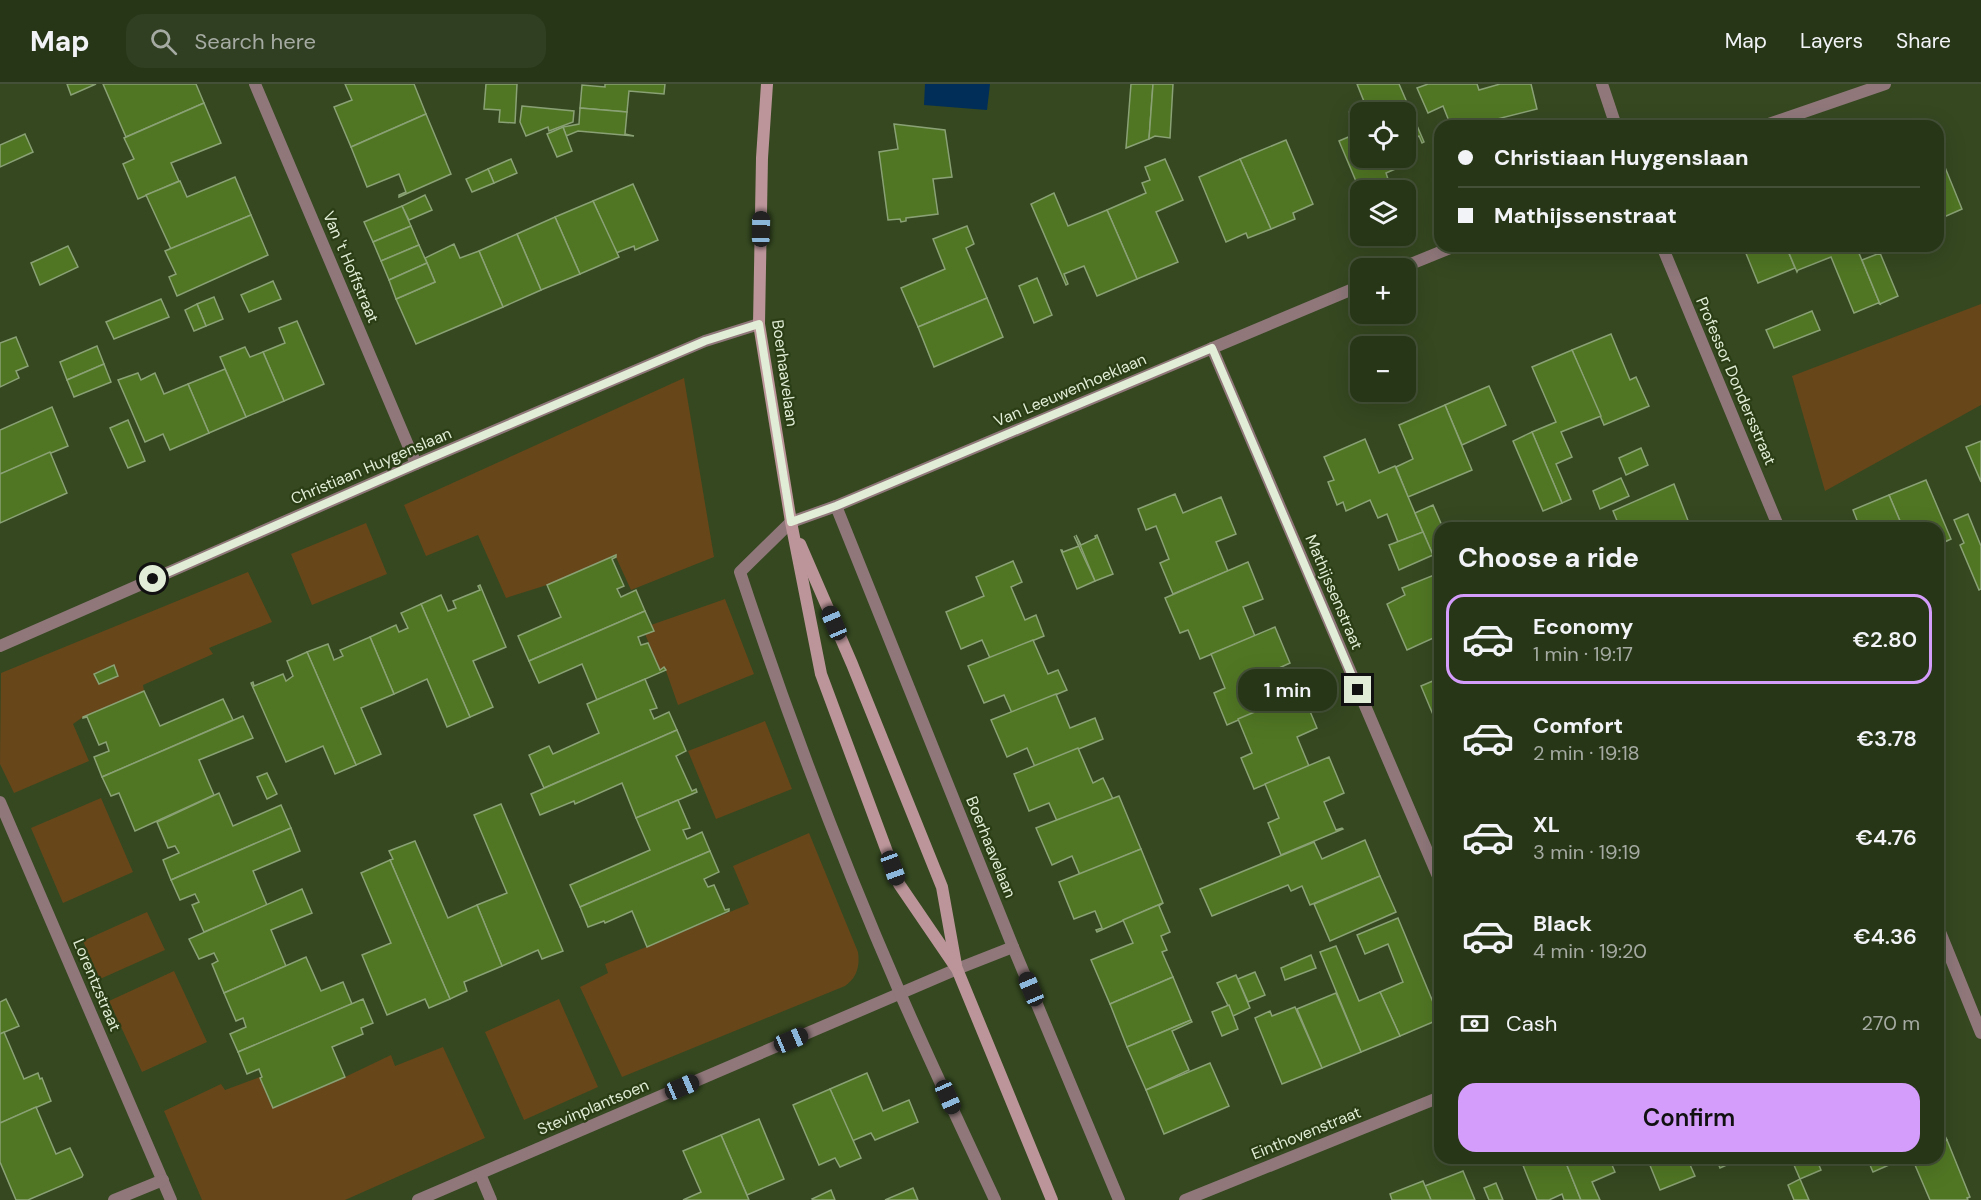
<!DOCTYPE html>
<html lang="en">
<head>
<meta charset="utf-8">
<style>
	body { margin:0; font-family:"DM Sans",sans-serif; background:#303e21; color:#f1f3f6; height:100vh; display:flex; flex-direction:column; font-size:22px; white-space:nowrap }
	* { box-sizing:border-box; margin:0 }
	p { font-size:20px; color:#a5aba2 }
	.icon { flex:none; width:33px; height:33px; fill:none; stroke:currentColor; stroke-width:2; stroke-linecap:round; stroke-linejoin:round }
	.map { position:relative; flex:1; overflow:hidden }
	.details { position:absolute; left:1434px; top:438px; width:510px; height:642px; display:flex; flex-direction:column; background:#283618; border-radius:18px; box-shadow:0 6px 24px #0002,0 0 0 2px #445037 }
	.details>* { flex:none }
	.hud { position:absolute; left:1434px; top:36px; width:510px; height:132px; border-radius:18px; box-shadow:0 6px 24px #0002,0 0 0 2px #445037; display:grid; align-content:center; height:132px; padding:0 24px; background:#283618 }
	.tools { position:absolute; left:1350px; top:18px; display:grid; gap:12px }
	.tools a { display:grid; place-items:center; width:66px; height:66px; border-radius:12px; background:#283618; box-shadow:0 6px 24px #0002,0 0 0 2px #445037; font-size:30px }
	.end { position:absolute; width:27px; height:27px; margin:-14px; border:8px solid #e1edd6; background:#111; box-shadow:0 0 0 3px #111 }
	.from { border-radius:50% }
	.bubble { position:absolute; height:42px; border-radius:18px; background:#283618; box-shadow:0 6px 24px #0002,0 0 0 2px #445037; font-size:20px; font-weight:600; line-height:42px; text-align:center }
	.car { position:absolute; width:18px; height:36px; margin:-18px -9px; border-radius:8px; box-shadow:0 0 4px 2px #0007; background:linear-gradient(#222 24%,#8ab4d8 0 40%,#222 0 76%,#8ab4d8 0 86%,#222 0) }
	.hud b { display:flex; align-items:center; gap:21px; height:57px; font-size:22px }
	.hud b+b { border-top:2px solid #445037 }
	.hud i { width:15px; height:15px; background:#f1f3f6 }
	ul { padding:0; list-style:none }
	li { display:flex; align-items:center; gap:18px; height:90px; margin:0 12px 9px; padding:0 12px; border:3px solid transparent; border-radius:18px }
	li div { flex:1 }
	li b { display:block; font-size:22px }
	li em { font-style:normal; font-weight:600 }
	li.current { border-color:#d49cfb }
	li>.icon { width:54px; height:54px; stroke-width:1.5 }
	h2 { padding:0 24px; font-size:27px; line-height:72px }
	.pay { display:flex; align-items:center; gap:15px; height:66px; padding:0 24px; font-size:22px }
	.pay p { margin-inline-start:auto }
	.primary-button { display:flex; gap:12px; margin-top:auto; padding:12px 24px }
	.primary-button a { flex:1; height:69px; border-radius:18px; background:#d49cfb; color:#111; font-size:24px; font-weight:600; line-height:69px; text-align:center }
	header { display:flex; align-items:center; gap:36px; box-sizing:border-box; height:84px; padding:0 30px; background:#283618; border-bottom:2px solid #445037 }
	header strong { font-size:28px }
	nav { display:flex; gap:33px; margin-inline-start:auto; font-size:21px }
	.search { width:420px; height:54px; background:#303e21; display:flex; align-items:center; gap:15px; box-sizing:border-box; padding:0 21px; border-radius:18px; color:#a5aba2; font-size:22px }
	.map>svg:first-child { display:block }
	.green { fill:#67461a }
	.water { fill:#002e58 }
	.building { fill:#507623; stroke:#8aa175; stroke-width:1.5 }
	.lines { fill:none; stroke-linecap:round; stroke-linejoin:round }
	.minor { stroke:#8f777a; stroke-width:12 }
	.secondary { stroke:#bb9599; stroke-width:12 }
	.route { stroke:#e1edd6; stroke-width:8 }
	.labels { text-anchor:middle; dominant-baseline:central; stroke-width:4.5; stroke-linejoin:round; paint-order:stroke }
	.street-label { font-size:16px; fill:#e1edd6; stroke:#2a3d15 }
</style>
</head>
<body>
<header>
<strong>Map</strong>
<div class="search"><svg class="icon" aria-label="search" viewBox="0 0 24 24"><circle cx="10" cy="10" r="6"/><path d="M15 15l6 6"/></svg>Search here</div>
<nav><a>Map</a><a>Layers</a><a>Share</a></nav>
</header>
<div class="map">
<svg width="1981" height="1116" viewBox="0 0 1981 1116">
	<rect width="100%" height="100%" fill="#354820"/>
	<g class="green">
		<polygon points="1981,220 1981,321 1825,407 1792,292"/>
		<polygon points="684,294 714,473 631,506 615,471 547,501 506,514 478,451 426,472 404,421"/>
		<polygon points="366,439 387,490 312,521 291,470"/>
		<polygon points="248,488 272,538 209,564 213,570 143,601 144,607 83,633 73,640 89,677 14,709 0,680 1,589"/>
		<polygon points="725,515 754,590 678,621 665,584 660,586 645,550 653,547 651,541"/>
		<polygon points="765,637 792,705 716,735 688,667"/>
		<polygon points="101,714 133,788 63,819 31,744"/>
		<path d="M 809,749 L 858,868 C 860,882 857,894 845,902 L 622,993 L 580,903 L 608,889 L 605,880 L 749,820 L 733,782 Z"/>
		<polygon points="147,828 165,866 100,895 83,857"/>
		<polygon points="174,887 207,958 142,988 109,917"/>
		<polygon points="559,915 598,1003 524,1036 485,948"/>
		<polygon points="443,963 485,1054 345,1116 202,1116 164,1027 221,1000 225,1006 260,993 273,1024 345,993 391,971 395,982"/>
	</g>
	<polygon class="water" points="925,0 990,0 987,26 924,21"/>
	<g class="building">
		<polygon points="67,0 96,0 71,11"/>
		<polygon points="103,0 196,0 204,19 126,53"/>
		<polygon points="345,0 414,0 426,30 351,63 334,23 352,16"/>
		<polygon points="486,0 517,0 515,39 499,38 500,26 484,25"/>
		<polygon points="605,0 665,0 664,10 629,7 627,28 580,24 582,1 605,3"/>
		<polygon points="1131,0 1153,0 1149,55 1126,64"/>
		<polygon points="1153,0 1173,0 1170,54 1155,52 1149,55"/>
		<polygon points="1357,0 1399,0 1424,58 1422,59 1419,52 1406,58 1406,28 1360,28 1360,74 1405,74 1407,80 1386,89 1388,95 1366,104 1364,99 1358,102 1339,57 1358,49 1349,28 1365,20"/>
		<polygon points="1428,0 1477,0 1479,6 1500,0 1531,0 1537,25 1493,36 1494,42 1451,42 1443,22 1428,29 1417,4"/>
		<polygon points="204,19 221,59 171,79 179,97 138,115 123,80 134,75 124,54"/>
		<polygon points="522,22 574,27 573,38 549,47 548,43 526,52 520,38"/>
		<polygon points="580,24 627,28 625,50 634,52 578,47 566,52 563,43 579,40"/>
		<polygon points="426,30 451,90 399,113 399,111 406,108 399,90 367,103 351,63"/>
		<polygon points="894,40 945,46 952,93 933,95 938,130 906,134 906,137 901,138 900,135 888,136 879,68 898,65"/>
		<polygon points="563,43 572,67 557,73 547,50"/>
		<polygon points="25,50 33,68 0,83 0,61"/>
		<polygon points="1286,56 1313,120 1293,129 1295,135 1271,145 1240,75"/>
		<polygon points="1938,66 1962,125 1944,133 1941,124 1938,125"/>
		<polygon points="511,75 517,89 494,99 488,85"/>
		<polygon points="1165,75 1183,116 1156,128 1178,178 1137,195 1107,126 1146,109 1142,99 1150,96 1145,83"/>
		<polygon points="1240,75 1271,145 1248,154 1246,149 1226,158 1199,93"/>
		<polygon points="488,85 494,99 472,108 466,95"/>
		<polygon points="235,93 251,131 171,165 146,111 180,97 187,113"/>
		<polygon points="633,100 658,156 635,166 634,162 616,169 593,117"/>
		<polygon points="1054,109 1068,142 1107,126 1137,195 1097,212 1084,182 1064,190 1068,200 1066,201 1031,120"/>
		<polygon points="425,111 432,126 409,136 402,122"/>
		<polygon points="593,117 619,173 580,190 555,133"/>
		<polygon points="402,122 411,142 373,158 364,138"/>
		<polygon points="251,131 268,171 177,212 169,193 176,190 165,167"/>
		<polygon points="555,133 580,190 541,206 517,150"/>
		<polygon points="411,142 419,161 381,177 373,158"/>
		<polygon points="967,142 974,160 966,164 987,214 918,243 901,204 945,185 933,155"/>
		<polygon points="517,150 541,206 503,223 479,167"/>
		<polygon points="454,160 460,174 479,167 503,223 416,260 396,215 435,198 425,174"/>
		<polygon points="419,161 427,179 389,196 381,177"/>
		<polygon points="68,162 78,183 40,201 31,179"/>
		<polygon points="1743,162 1786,162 1795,184 1758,199"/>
		<polygon points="1786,162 1856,162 1880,220 1878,219 1854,229 1831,173 1798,186 1797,188"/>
		<polygon points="1880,169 1898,212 1880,220 1862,176"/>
		<polygon points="427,179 435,198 396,215 389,196"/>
		<polygon points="1037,194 1052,231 1034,239 1019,202"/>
		<polygon points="273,197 281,215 249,228 241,211"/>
		<polygon points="214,213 223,235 206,242 197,220"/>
		<polygon points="987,214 1003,253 934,283 918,243"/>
		<polygon points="161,215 169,233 114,255 106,238"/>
		<polygon points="197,220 206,242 194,247 185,226"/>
		<polygon points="1812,227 1820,246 1774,264 1766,246"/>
		<polygon points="297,237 324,300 284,317 263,268 285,259 279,244"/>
		<polygon points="1611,250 1630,296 1636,293 1649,322 1604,341 1572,266"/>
		<polygon points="16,253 28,282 16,287 19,294 0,303 0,259"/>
		<polygon points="97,262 104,280 67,296 60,278"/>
		<polygon points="245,263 250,273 263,268 284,317 246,333 220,273"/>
		<polygon points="1572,266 1601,332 1561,348 1572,373 1556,380 1571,415 1562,419 1532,348 1556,338 1532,283"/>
		<polygon points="104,280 111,298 74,313 67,296"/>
		<polygon points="225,285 246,333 209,349 188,300"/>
		<polygon points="138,289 141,296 155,289 164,310 188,300 209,349 170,366 163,350 145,358 118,296"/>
		<polygon points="1489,302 1506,341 1462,361 1445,321"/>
		<polygon points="1445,321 1472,386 1408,413 1396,383 1413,375 1399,341"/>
		<polygon points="52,323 68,362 0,390 0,346"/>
		<polygon points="128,336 145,377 128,384 110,344"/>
		<polygon points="1532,348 1562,419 1543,427 1513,357"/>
		<polygon points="1365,355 1379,389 1395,382 1423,448 1398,458 1387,430 1378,434 1370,416 1346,427 1343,418 1337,421 1328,398 1334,396 1324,373"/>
		<polygon points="1981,357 1981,398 1966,363"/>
		<polygon points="1641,364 1648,381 1626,391 1619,374"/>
		<polygon points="50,368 67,409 0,439 0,390"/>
		<polygon points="1621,394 1629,412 1600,425 1593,407"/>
		<polygon points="1926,396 1951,455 1938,461 1938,444 1903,444 1889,411"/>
		<polygon points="1674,400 1689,439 1676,444 1620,444 1613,427"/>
		<polygon points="1175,410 1183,429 1221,413 1236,450 1216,458 1228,487 1173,510 1160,479 1169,475 1156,442 1146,446 1138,425"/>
		<polygon points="1889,411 1903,444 1860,444 1853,426"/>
		<polygon points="1433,421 1443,444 1440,444 1440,468 1433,471 1415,429"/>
		<polygon points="1968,430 1981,462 1981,505 1979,506 1960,461 1964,459 1954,436"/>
		<polygon points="1423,448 1433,471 1399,486 1389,461"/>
		<polygon points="1076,451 1081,461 1096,454 1095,452 1097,451 1113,490 1095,497"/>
		<polygon points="1074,452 1095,497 1077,505 1061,466 1062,466 1063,468 1079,462"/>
		<polygon points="616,471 616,473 612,475 624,502 617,505 621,513 636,506 645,527 529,577 518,552 561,533 547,501"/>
		<polygon points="1013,477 1022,498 1011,503 1025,536 1036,531 1044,552 990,574 982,556 961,565 946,528 984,512 976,493"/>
		<polygon points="1248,478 1263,515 1243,523 1255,552 1200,575 1188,546 1180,549 1165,514"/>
		<polygon points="1439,489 1440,551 1407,566 1387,520 1405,511 1402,504"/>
		<polygon points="480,501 506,563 473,577 493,623 470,633 421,520 441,511 448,527 456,524 453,517 480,506 478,502"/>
		<polygon points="421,520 470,633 447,643 427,595 394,610 370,553 396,541 399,548 408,544 401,529"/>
		<polygon points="645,527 654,547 638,553 641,561 648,559 660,586 664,583 666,586 597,616 582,580 539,599 529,577"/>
		<polygon points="1275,543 1290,579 1270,588 1282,617 1227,641 1214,609 1225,604 1211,570"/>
		<polygon points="370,553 394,610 361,624 381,670 356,681 307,568 328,560 334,576 343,572 340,566"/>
		<polygon points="1033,556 1048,590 1058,586 1067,606 1012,629 1004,611 984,619 968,582"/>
		<polygon points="307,568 356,681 335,690 323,662 286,678 251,599 253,598 254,602 283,590 286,597 293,592 287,577"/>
		<polygon points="114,581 118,592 99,600 94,590"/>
		<polygon points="1440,594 1440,645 1439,645 1421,602"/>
		<polygon points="645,595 657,624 650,626 654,635 669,628 677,646 544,704 529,671 549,662 553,670 599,649 587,620"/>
		<polygon points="144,607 160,642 223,615 233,636 102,693 94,673 109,667 106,658 99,661 87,633 83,634 83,633"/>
		<polygon points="1302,608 1317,644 1297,653 1309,682 1254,705 1241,674 1252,669 1238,635"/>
		<polygon points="1056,610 1070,644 1095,634 1103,655 1035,683 1027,664 1007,673 991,636"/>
		<polygon points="243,632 253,654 199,676 214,711 135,747 119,709 111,712 102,693"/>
		<polygon points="677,646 686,667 676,672 692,707 696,705 697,708 636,734 622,699 575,720 574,717 540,731 531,710"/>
		<polygon points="1078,664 1093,699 1103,694 1113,715 1057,737 1049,719 1029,727 1014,690"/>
		<polygon points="1329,673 1344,709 1324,718 1336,746 1342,744 1343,745 1281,771 1268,739 1279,734 1265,700"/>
		<polygon points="267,689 277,710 267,715 257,693"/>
		<polygon points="219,709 233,742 281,721 291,744 171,796 163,776 179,769 175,762 168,764 157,738"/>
		<polygon points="1119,712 1141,765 1080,791 1072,772 1052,781 1036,744"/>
		<polygon points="678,716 690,744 683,746 687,755 702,748 710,767 580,823 570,801 650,766 636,734"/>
		<polygon points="501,720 563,867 542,875 538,866 502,882 477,821 507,809 474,731"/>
		<polygon points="291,744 300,767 253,787 267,821 204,848 192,821 199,818 195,810 180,816 171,796"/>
		<polygon points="1365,756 1380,792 1310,821 1302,802 1291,807 1288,801 1212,832 1200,805 1314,758 1322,775"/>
		<polygon points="415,757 448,834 477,821 502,882 464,898 467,907 450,915 390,776 393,775 389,767"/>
		<polygon points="1141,765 1163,819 1097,848 1096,846 1102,844 1095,827 1074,835 1059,798"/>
		<polygon points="710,767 719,788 704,795 708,803 714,801 725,826 729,825 729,827 647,863 632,827 605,839 604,837 588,843 580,823"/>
		<polygon points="390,776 450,915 429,924 425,915 387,931 362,871 391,859 361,789"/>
		<polygon points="1380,792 1396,828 1330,857 1314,820"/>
		<polygon points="302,805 312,829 271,846 286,882 224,909 212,880 218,877 214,869 199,875 189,855"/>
		<polygon points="1163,819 1159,822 1170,848 1161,852 1167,866 1162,868 1173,893 1110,920 1091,876 1133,859 1123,836"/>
		<polygon points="1398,834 1440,935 1400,952 1380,908 1403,898 1388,860 1365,870 1357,851"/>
		<polygon points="1336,862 1359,917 1380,908 1400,952 1361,968 1320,868"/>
		<polygon points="1311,871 1316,884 1285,896 1281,884"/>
		<polygon points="306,873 321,907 343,898 352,920 238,968 230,950 246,943 243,934 236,937 224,909"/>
		<polygon points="1255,888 1265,911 1248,918 1238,895"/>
		<polygon points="1236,891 1250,924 1233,932 1217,899"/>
		<polygon points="1173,893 1191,936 1127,963 1110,920"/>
		<polygon points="1336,909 1361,968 1322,984 1297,925"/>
		<polygon points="6,915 19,942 0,950 0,918"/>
		<polygon points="363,915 373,939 361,944 363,950 332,963 345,993 273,1024 260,994 262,993 259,985 247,990 238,968"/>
		<polygon points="1229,921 1238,945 1222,952 1212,928"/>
		<polygon points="1295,923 1322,984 1282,1000 1255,934 1270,927 1272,932"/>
		<polygon points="1191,936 1192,938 1172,947 1189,986 1146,1006 1127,963"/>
		<polygon points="4,948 24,995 38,989 40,995 42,994 51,1017 0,1039 0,950"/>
		<polygon points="1210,979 1229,1022 1164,1050 1146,1006"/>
		<polygon points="867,989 883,1027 909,1016 918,1038 875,1056 871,1049 852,1057 830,1005"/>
		<polygon points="830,1005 861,1074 840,1083 835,1074 819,1081 793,1021"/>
		<polygon points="36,1023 56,1070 70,1064 83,1091 82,1093 28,1116 16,1116 0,1078 0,1039"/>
		<polygon points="759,1035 784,1095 747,1111 721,1051"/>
		<polygon points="1938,1038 1947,1056 1938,1060"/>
		<polygon points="721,1051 749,1116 683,1116 701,1108 683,1067"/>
		<polygon points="1947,1056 1970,1113 1967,1114 1968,1116 1930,1116 1912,1074 1938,1074 1938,1060"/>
		<polygon points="1520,1074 1564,1074 1581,1116 1564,1116 1562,1110 1549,1116 1537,1116"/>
		<polygon points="1564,1074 1609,1074 1615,1088 1592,1098 1600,1116 1581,1116"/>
		<polygon points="1647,1074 1687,1074 1695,1092 1660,1106"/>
		<polygon points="1716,1074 1738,1074 1738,1076 1720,1084"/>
		<polygon points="1791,1074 1816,1074 1821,1086 1800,1095"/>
		<polygon points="1867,1074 1905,1074 1873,1088"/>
		<polygon points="1463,1087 1475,1116 1431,1116 1425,1102"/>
		<polygon points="1800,1095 1809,1116 1794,1116 1788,1101"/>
		<polygon points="1423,1097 1431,1116 1392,1116 1390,1110"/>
		<polygon points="1496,1099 1503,1116 1489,1116 1484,1104"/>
		<polygon points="913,1104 918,1116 885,1116"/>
		<polygon points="831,1106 835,1116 813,1116 812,1115"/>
	</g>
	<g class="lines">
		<g class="minor">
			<polyline points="255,0 416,380"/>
			<polyline points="1602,0 1616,42"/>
			<polyline points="1763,42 1885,0"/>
			<polyline points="1662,162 1779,444"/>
			<polyline points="1401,184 1455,162"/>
			<polyline points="1212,264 1440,797"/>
			<polyline points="836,422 1013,863 1119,1116"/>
			<polyline points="0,562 416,380 705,257 759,240"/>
			<polyline points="0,718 171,1116"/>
			<polyline points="1938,843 1981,949"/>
			<polyline points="480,1090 491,1116"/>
			<polyline points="114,1116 163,1096"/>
			<polyline points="418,1116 957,885 1013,863"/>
			<path d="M 995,1116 C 963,1047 930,978 900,909 C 840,771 787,631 740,488 L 791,438 L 836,422 L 1360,202"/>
			<polyline points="1185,1116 1440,1013"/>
		</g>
		<g class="secondary">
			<polyline points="767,0 762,74 759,240 791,438 821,590 899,800 957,885 1052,1116"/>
			<polyline points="800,460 852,580 942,803 956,881"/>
		</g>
	</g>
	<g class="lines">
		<polyline class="route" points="153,495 416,380 705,257 759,240 791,438 836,422 1212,264 1358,606"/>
	</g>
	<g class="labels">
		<g class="street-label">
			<text transform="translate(351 183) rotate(67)">Van 't Hoffstraat</text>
			<text transform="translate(785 289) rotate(82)">Boerhaavelaan</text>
			<text transform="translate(1736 297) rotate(67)">Professor Dondersstraat</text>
			<text transform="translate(1070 306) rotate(-23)">Van Leeuwenhoeklaan</text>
			<text transform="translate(371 382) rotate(-23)">Christiaan Huygenslaan</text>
			<text transform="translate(1334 508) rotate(67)">Mathijssenstraat</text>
			<text transform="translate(991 763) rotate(68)">Boerhaavelaan</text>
			<text transform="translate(97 901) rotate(67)">Lorentzstraat</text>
			<text transform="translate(593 1023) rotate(-23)">Stevinplantsoen</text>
			<text transform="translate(1306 1049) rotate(-22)">Einthovenstraat</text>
		</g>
	</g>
</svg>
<div class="tools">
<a><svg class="icon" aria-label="locate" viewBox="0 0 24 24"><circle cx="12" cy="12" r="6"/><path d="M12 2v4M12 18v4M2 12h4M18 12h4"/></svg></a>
<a><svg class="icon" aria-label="layers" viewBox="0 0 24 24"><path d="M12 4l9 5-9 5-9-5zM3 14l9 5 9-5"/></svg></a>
<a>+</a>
<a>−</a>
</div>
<i class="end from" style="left:153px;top:495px"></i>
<i class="end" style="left:1358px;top:606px"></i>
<div class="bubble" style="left:1238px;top:585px;width:99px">1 min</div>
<i class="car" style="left:761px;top:145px;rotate:1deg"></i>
<i class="car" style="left:834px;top:539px;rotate:337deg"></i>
<i class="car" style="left:893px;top:784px;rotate:160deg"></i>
<i class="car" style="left:1031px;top:905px;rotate:337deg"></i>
<i class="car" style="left:791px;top:956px;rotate:67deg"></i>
<i class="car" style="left:682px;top:1003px;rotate:67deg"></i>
<i class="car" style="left:948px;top:1013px;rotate:156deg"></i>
<div class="hud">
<b><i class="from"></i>Christiaan Huygenslaan</b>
<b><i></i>Mathijssenstraat</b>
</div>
<section class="details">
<h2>Choose a ride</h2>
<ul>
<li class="current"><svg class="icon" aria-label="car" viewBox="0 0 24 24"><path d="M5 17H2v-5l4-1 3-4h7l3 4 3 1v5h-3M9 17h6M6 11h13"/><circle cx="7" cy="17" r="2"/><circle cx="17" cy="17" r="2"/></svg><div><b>Economy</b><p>1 min · 19:17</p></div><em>€2.80</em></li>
<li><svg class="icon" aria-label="car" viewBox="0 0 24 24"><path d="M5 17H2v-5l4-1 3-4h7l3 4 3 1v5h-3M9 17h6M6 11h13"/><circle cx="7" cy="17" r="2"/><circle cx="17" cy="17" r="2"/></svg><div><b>Comfort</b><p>2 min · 19:18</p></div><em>€3.78</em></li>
<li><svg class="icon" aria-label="car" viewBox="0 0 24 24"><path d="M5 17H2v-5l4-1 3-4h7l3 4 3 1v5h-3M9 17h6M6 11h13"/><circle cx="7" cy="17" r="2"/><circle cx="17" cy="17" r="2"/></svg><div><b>XL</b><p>3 min · 19:19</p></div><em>€4.76</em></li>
<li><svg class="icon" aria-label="car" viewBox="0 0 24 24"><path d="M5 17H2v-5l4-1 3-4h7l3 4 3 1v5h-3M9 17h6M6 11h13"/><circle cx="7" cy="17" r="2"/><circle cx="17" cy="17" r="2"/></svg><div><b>Black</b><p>4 min · 19:20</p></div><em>€4.36</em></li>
</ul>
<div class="pay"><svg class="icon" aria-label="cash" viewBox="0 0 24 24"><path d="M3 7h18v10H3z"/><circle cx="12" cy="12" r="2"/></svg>Cash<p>270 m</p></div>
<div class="primary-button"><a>Confirm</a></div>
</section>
</div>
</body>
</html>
